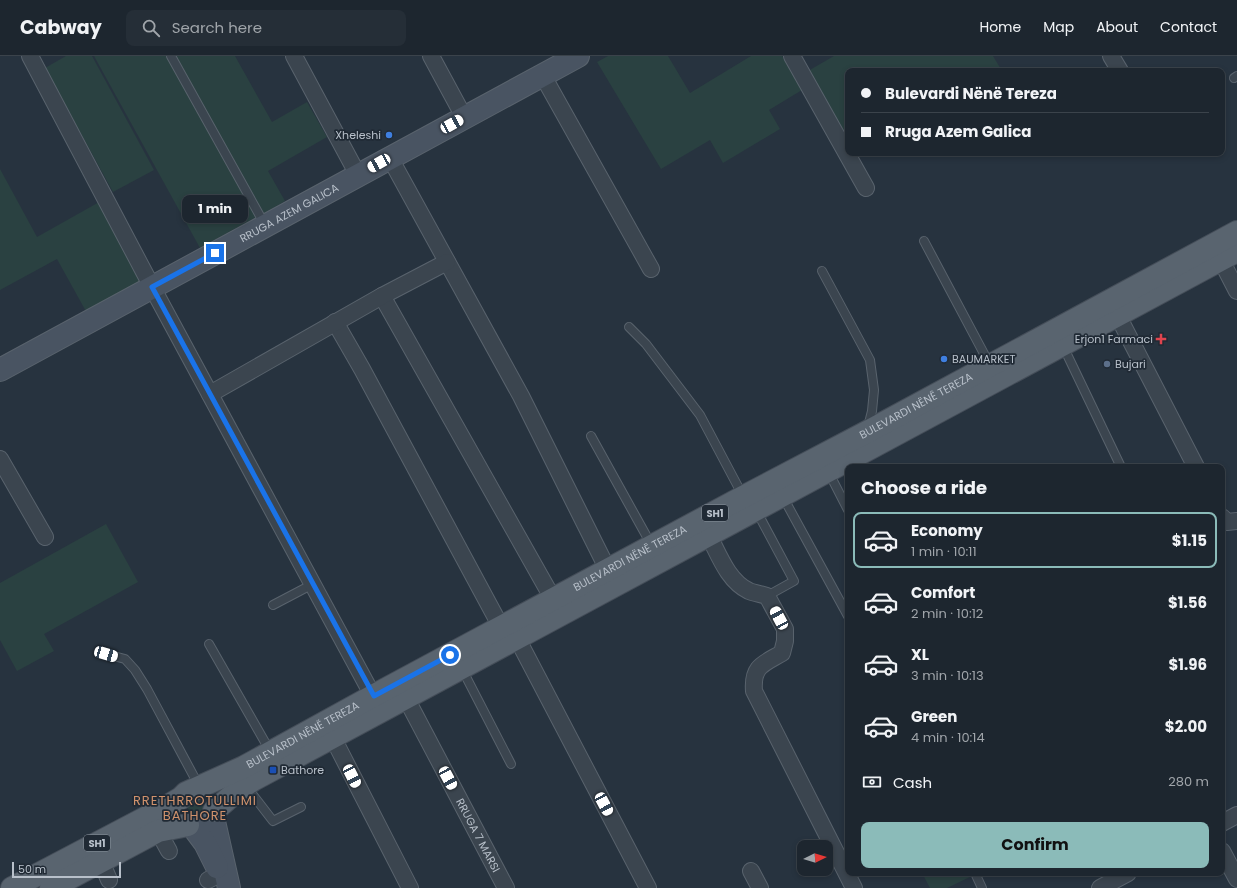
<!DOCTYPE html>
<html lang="en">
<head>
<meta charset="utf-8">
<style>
	body { margin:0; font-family:Poppins,sans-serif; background:#252e37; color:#f1f3f6; height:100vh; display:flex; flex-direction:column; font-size:15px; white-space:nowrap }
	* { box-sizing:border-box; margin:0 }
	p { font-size:13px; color:#a0a5aa }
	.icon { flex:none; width:22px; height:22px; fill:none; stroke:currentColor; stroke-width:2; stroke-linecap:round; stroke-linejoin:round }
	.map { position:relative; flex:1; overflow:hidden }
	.side { position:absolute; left:845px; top:408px; width:380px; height:412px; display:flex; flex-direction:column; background:#1d262f; border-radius:8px; box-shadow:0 2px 6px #0003,0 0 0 1px #3b434b }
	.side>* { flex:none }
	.banner { position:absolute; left:845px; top:12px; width:380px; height:88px; border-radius:8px; box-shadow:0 2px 6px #0003,0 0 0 1px #3b434b; display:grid; align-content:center; height:88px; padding:0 16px; background:#1d262f }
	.needle { width:26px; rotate:85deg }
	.fabs { position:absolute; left:797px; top:784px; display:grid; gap:8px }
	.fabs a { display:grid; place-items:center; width:36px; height:36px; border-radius:8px; background:#1d262f; box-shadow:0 2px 6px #0003,0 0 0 1px #3b434b; font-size:20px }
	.scale { position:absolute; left:12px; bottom:10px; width:109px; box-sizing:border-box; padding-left:4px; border:2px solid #b8c0ca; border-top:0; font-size:11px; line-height:14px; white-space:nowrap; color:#b8c0ca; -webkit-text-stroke:3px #202a35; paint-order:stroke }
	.end { position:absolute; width:18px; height:18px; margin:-9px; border:5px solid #1a73e8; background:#fff; box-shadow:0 0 0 2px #fff }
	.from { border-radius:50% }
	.bubble { position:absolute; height:28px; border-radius:8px; background:#1d262f; box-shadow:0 2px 6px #0003,0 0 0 1px #3b434b; font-size:13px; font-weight:700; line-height:28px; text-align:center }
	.car { position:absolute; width:12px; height:24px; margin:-12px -6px; border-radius:5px; box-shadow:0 0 3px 1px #0007; background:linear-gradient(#fff 24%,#345 0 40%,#fff 0 76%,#345 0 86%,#fff 0) }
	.banner b { display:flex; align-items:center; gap:14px; height:38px; font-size:15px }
	.banner b+b { border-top:1px solid #3b434b }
	.banner i { width:10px; height:10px; background:#f1f3f6 }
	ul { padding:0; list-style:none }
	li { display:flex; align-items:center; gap:12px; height:56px; margin:0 8px 6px; padding:0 8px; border:2px solid transparent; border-radius:8px }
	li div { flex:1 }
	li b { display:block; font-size:15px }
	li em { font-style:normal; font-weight:700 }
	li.on { border-color:#8bbbb9 }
	li>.icon { width:36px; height:36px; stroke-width:1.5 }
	h2 { padding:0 16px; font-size:18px; line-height:48px }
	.pay { display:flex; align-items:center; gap:10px; height:44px; padding:0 16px; font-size:15px }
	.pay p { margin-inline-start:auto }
	.button { display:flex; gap:8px; margin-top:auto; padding:8px 16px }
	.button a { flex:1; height:46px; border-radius:8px; background:#8bbbb9; color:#111; font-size:16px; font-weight:700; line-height:46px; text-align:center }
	header { display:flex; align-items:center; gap:24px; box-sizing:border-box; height:56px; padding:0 20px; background:#1d262f; border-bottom:1px solid #3b434b }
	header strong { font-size:19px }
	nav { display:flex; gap:22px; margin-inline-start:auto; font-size:14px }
	.search { width:280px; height:36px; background:#252e37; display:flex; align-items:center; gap:10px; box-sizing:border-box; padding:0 14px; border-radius:8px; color:#a0a5aa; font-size:15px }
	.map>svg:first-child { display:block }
	.green { fill:#2a4141 }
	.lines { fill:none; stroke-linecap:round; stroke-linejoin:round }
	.lane-casing { stroke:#59636d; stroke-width:10 }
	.street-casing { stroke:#59636d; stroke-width:18 }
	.secondary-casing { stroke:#59636d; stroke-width:24 }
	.primary-casing { stroke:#454e59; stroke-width:24 }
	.lane { stroke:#3b454f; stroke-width:8 }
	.street { stroke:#3b454f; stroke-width:16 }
	.secondary { stroke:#495462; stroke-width:22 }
	.primary { stroke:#59646f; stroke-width:22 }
	.route { stroke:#1a73e8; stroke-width:5 }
	.shop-dot { fill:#3f7fe0; stroke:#202a35; stroke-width:1.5 }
	.health-dot { fill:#e0444e; stroke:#202a35; stroke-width:1.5 }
	.service-dot { fill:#5c6f8a; stroke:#202a35; stroke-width:1.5 }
	.transit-dot { fill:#1a4fb4; stroke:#202a35; stroke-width:1.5 }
	.labels { text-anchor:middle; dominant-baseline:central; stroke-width:3.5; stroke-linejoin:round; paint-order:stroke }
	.shield { fill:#202a35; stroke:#8a939d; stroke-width:1 }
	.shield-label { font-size:10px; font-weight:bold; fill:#b8c0ca }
	.poi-label { font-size:11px; fill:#b8c0ca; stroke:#202a35; text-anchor:start }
	.street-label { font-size:11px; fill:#b8c0ca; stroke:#202a35 }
	.quarter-label { font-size:13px; letter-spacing:1px; fill:#d0926c; stroke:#202a35 }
</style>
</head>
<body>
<header>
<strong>Cabway</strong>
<div class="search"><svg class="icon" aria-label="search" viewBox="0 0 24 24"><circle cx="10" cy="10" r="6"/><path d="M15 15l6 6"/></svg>Search here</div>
<nav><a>Home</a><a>Map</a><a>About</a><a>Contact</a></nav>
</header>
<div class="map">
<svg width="1237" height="832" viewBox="0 0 1237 832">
	<rect width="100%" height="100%" fill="#27333f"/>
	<g class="green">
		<polygon points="66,0 92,0 154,114 113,136 45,12"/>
		<polygon points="94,0 167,0 256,161 200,192"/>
		<polygon points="175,0 235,0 272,66 307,46 327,81 268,115 285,145 263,158"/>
		<polygon points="608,0 668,0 690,37 751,0 782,0 802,34 769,54 780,73 723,107 710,84 661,113 597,6"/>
		<polygon points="834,0 993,0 1002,15 848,15 848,85 808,15"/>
		<polygon points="0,113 37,181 101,145 146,227 88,259 57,203 0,234"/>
		<polygon points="106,468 138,526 44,578 54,595 17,615 0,584 0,527"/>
		<circle cx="196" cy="752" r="8"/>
		<polygon points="922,817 970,817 972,820 947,832 930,832"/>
	</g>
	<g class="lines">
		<g class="lane-casing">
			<g id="lane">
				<polyline points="171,0 265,169"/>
				<polyline points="1234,22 1237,20"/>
				<polyline points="924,185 990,309"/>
				<polyline points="822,215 870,304 874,334 872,355 868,371"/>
				<polyline points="629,271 646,288 700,359 743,440"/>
				<polyline points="1063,290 1121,411"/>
				<polyline points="591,380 652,490"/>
				<polyline points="828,415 848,454"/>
				<polyline points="783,441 848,560"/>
				<polyline points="756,454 794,525 767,540"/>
				<polyline points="273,549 313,528"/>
				<polyline points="209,588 270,695"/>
				<polyline points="106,598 125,603 135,614 147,633 199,730"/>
				<polyline points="462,613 511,708"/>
				<polyline points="246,730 273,765 301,751"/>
				<polyline points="975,817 982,832"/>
			</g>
		</g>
		<g class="street-casing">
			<g id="street">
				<polyline points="30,0 152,231 373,640"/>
				<polyline points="294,0 358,119"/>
				<polyline points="431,0 464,61"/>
				<polyline points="792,0 866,132"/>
				<polyline points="1111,0 1120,15"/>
				<polyline points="543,20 651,213"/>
				<polyline points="390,102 521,340 608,514"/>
				<polyline points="1221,204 1237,235"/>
				<polyline points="382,240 553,543"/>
				<polyline points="1118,260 1196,411"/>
				<polyline points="335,266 362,313 501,571"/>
				<polyline points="210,338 382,240 447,206"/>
				<polyline points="0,403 45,481"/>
				<polyline points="1222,461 1227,466 1237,465"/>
				<path d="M 709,480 C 719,499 728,525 749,535 C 754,537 761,538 767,540 L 785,573 L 785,585 L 782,597 C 763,608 752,610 754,635 L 854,832"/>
				<polyline points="517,582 648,832"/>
				<path id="s1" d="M 406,642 L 506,832"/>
				<polyline points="333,682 410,832"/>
				<polyline points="1222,767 1237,759"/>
				<polyline points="158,775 169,795"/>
				<polyline points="1222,795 1237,823"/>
				<polyline points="101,805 109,824"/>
				<polyline points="751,815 760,832"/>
				<polyline points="208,824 220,818"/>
				<polyline points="1100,832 1128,817"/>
			</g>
		</g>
		<g class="secondary-casing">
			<g id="secondary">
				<path id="s2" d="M 0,314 L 578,0"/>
				<polyline points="213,761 229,832"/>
				<polyline points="193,771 205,787 217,811"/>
			</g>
		</g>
		<g class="primary-casing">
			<g id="primary">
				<polyline points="214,755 237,735 253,724 1237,195"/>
				<path id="s3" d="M 12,832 L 166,751 L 181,742 L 186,737 L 244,711 L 373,640 L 743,441 L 867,376 L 1237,176"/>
				<polyline points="51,832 158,775 188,769"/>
			</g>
		</g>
		<use href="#lane" class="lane"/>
		<use href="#street" class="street"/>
		<use href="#secondary" class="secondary"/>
		<use href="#primary" class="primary"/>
	</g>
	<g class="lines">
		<polyline class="route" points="215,197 152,231 374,640 450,599"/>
	</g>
	<g class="shop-dot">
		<circle cx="389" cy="79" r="4"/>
		<circle cx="944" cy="303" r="4"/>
	</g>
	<path class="health-dot" d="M1159 277h4v4h4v4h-4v4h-4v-4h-4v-4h4z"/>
	<circle class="service-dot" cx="1107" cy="308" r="4"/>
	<rect class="transit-dot" x="269" y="710" width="8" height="8" rx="2"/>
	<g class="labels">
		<g class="shield">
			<rect x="702" y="449" width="26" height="16" rx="3"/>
			<rect x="84" y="779" width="26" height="16" rx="3"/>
		</g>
		<g class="shield-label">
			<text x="715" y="457">SH1</text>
			<text x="97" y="787">SH1</text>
		</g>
		<g class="poi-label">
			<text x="381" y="79" text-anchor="end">Xheleshi</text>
			<text x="1153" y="283" text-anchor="end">Erjon1 Farmaci</text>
			<text x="952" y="303">BAUMARKET</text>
			<text x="1115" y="308">Bujari</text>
			<text x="281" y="714">Bathore</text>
		</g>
		<g class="street-label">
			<text stroke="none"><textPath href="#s2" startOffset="329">RRUGA AZEM GALICA</textPath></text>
			<text stroke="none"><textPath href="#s3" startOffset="1025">BULEVARDI NËNË TEREZA</textPath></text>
			<text stroke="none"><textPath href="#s3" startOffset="701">BULEVARDI NËNË TEREZA</textPath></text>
			<text stroke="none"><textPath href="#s3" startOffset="329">BULEVARDI NËNË TEREZA</textPath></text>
			<text stroke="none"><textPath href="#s1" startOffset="155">RRUGA 7 MARSI</textPath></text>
		</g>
		<g class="quarter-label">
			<text x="195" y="744">RRETHRROTULLIMI<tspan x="195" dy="15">BATHORE</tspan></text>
		</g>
	</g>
</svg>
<div class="fabs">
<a><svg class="needle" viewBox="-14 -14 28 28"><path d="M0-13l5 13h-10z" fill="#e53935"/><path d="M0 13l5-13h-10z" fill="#a0a5aa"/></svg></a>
</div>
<div class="scale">50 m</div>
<i class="end from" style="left:450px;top:599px"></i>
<i class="end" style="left:215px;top:197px"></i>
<div class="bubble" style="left:182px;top:139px;width:66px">1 min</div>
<i class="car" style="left:452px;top:68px;rotate:61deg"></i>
<i class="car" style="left:379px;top:107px;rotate:241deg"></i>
<i class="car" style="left:779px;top:562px;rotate:332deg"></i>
<i class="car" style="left:106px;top:598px;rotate:106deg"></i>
<i class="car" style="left:352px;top:720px;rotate:153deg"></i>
<i class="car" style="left:448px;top:722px;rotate:152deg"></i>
<i class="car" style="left:604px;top:748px;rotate:152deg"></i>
<div class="banner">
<b><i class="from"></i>Bulevardi Nënë Tereza</b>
<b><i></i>Rruga Azem Galica</b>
</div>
<section class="side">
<h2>Choose a ride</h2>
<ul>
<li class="on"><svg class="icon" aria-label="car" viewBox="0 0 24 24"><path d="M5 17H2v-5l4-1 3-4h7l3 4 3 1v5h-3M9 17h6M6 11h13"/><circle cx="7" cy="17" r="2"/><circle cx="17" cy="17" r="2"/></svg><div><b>Economy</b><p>1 min · 10:11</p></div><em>$1.15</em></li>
<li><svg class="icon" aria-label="car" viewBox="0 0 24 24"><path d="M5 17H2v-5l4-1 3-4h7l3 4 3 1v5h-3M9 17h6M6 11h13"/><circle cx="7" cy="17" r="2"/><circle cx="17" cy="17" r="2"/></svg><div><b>Comfort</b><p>2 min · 10:12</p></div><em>$1.56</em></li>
<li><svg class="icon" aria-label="car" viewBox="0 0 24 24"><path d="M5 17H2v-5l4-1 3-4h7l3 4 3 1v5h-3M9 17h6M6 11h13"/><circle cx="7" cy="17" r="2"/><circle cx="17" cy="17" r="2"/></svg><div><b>XL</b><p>3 min · 10:13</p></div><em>$1.96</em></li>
<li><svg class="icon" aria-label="car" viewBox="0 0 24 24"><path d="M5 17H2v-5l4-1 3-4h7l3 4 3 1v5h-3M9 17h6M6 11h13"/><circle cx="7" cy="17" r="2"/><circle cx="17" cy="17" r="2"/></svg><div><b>Green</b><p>4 min · 10:14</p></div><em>$2.00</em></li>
</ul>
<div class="pay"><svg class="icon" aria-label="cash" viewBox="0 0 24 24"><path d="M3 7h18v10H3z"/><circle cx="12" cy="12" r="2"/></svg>Cash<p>280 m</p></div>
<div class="button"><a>Confirm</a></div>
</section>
</div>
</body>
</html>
